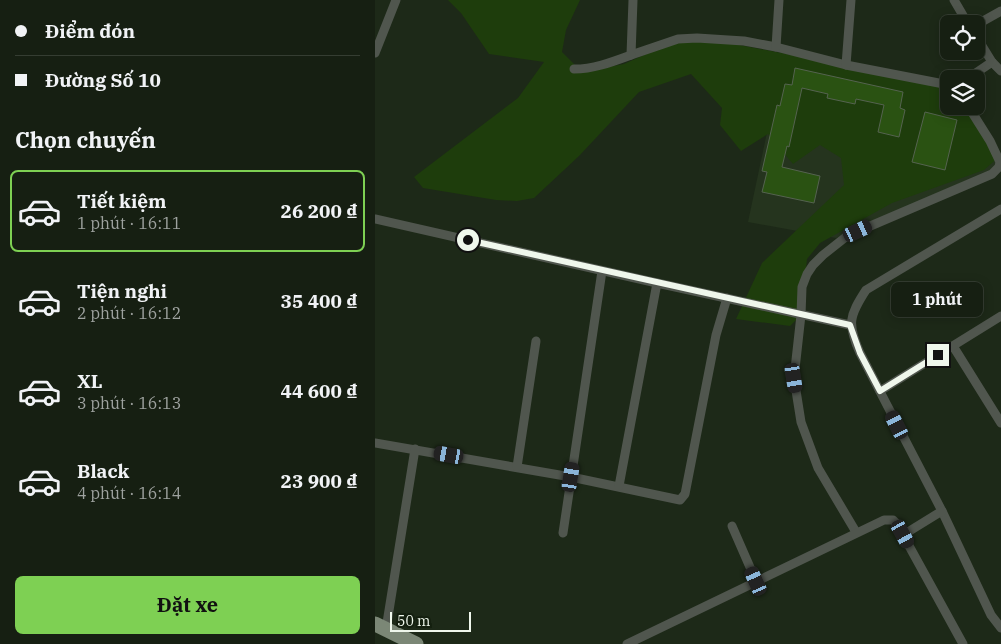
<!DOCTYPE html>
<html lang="vi">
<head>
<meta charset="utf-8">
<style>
	body { margin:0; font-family:"IBM Plex Serif",serif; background:#232c20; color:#f1f3f6; height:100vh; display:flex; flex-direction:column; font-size:19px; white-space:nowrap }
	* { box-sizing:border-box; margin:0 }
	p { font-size:16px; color:#9ea29f }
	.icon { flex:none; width:28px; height:28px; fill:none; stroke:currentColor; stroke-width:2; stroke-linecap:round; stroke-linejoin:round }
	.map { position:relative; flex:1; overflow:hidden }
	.sheet { display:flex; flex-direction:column; background:#161f12; width:375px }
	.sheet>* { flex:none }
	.hud { display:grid; align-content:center; height:110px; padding:0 15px; background:#161f12 }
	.controls { position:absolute; left:565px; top:15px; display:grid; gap:10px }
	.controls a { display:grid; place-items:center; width:45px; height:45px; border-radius:8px; background:#161f12; box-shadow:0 2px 12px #0003,0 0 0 1px #353d32; font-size:25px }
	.scale { position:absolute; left:15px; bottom:12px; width:81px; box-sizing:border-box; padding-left:5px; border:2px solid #eff7ec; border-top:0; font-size:14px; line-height:18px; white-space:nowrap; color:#eff7ec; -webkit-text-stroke:4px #141f0f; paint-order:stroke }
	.end { position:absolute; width:22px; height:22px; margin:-11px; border:6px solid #eff7ec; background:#111; box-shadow:0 0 0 2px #111 }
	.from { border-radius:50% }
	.bubble { position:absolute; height:35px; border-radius:8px; background:#161f12; box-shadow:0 2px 12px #0003,0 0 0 1px #353d32; font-size:16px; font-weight:700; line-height:35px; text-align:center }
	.car { position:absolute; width:15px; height:30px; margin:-15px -8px; border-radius:6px; box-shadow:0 0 4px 1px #0007; background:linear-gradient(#222 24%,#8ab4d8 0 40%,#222 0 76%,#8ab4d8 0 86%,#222 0) }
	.hud b { display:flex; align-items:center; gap:18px; height:48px; font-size:19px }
	.hud b+b { border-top:1px solid #353d32 }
	.hud i { width:12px; height:12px; background:#f1f3f6 }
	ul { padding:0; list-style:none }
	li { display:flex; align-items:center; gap:15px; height:82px; margin:0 10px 8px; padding:0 5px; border:2px solid transparent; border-radius:8px }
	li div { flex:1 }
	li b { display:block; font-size:19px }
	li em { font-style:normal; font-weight:700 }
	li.selected { border-color:#7ed053 }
	li>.icon { width:45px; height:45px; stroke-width:1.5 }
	h2 { padding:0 15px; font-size:22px; line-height:60px }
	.action { display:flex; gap:10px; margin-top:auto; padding:10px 15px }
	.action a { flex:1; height:58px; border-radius:8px; background:#7ed053; color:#111; font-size:20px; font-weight:700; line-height:58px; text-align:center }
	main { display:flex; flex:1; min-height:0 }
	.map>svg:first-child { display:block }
	.built { fill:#25341e }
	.green { fill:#1e3d0c }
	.building { fill:#2a5212; stroke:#556350 }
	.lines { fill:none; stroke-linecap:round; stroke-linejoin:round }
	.street { stroke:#50564e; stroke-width:9 }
	.primary { stroke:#7b8776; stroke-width:15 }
	.route { stroke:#eff7ec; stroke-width:6 }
</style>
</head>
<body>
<main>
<section class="sheet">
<div class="hud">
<b><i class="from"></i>Điểm đón</b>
<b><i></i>Đường Số 10</b>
</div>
<h2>Chọn chuyến</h2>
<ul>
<li class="selected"><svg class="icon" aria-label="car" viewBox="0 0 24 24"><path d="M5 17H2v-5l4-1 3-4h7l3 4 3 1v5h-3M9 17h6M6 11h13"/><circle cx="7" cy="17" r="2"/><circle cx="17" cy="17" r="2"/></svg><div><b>Tiết kiệm</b><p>1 phút · 16:11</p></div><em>26 200 ₫</em></li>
<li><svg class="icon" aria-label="car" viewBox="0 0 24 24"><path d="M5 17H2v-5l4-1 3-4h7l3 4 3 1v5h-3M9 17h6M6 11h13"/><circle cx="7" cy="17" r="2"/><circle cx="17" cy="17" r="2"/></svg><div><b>Tiện nghi</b><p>2 phút · 16:12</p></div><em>35 400 ₫</em></li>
<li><svg class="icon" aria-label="car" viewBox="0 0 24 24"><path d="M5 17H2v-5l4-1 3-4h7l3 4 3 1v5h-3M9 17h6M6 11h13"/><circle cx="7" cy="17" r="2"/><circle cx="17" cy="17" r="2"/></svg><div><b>XL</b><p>3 phút · 16:13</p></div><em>44 600 ₫</em></li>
<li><svg class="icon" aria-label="car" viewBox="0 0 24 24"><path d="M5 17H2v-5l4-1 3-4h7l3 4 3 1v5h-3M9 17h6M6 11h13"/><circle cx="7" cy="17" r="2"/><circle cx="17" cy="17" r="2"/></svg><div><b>Black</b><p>4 phút · 16:14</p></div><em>23 900 ₫</em></li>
</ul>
<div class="action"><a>Đặt xe</a></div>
</section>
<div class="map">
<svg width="626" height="644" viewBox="0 0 626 644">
	<rect width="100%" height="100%" fill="#1d2918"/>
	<polygon class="built" points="408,57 574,106 621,162 619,168 461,238 373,222"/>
	<polygon class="green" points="73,0 205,0 191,30 187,52 207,72 249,64 309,37 354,43 574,85 574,106 593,106 625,156 609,170 517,203 445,243 432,259 426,315 415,326 361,319 387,263 469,185 466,158 445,145 418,164 393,134 366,151 345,125 347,108 316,74 264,92 204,156 159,198 142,201 121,200 48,188 39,177 143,98 169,62 114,54 86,13"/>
	<g class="building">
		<polygon points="420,68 528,92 525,108 530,110 524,137 503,132 509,105 481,99 480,104 452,98 453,94 427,88 414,147 412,146 407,167 445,176 439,203 387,192 392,172 387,171 402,105 405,106 410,84 417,85"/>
		<polygon points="550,112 582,120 570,170 537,162"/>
	</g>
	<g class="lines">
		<g class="street">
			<polyline points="258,0 256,55 303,39 322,38 369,41 401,47 471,65 574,85"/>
			<polyline points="579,0 593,24"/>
			<polyline points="601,25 626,11"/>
			<polyline points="601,36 617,62 626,71"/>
			<polyline points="573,44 574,43"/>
			<polyline points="401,47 404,0"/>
			<polyline points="0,53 21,0"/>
			<polyline points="471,65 476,0"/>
			<path d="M 199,69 C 219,69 237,62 256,55"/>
			<polyline points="592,79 617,62"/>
			<path d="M 626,209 L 491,290 C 474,316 472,324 485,353 L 567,511 L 616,615 L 626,628"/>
			<polyline points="0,219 282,283 475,325"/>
			<polyline points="578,346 626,423"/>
			<polyline points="505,391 626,316"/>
			<polyline points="0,443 196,477 305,500 310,494 341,335 352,298"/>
			<polyline points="142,467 161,341"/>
			<polyline points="244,486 282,283"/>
			<polyline points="357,526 381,581"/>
			<polyline points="481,532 443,468 426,422 419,378 426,315 427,287 432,274 438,265 448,255 472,236 617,174 624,167 625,162 615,141 593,106"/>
			<polyline points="188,533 227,271"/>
			<polyline points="528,535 567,511"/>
			<polyline points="11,629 40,449"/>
			<polyline points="252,644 509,520 518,520 522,524 588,644"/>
		</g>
		<polyline class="primary" points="0,624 41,644"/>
	</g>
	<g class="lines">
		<polyline class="route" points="93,240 475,325 485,353 505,391 563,355"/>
	</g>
</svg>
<div class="controls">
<a><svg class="icon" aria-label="locate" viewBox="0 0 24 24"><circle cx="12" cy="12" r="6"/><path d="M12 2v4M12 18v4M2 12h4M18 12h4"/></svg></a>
<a><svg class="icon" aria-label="layers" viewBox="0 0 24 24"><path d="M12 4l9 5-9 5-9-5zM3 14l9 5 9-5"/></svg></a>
</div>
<div class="scale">50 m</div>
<i class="end from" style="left:93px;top:240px"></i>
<i class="end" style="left:563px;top:355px"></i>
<div class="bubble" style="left:516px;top:282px;width:92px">1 phút</div>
<i class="car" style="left:483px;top:231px;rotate:65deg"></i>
<i class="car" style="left:419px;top:378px;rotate:171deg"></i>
<i class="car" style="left:522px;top:425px;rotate:333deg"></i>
<i class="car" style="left:74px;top:455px;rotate:280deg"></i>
<i class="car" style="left:196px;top:477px;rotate:9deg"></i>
<i class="car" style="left:528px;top:534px;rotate:151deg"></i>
<i class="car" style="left:381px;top:581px;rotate:336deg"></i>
</div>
</main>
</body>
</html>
